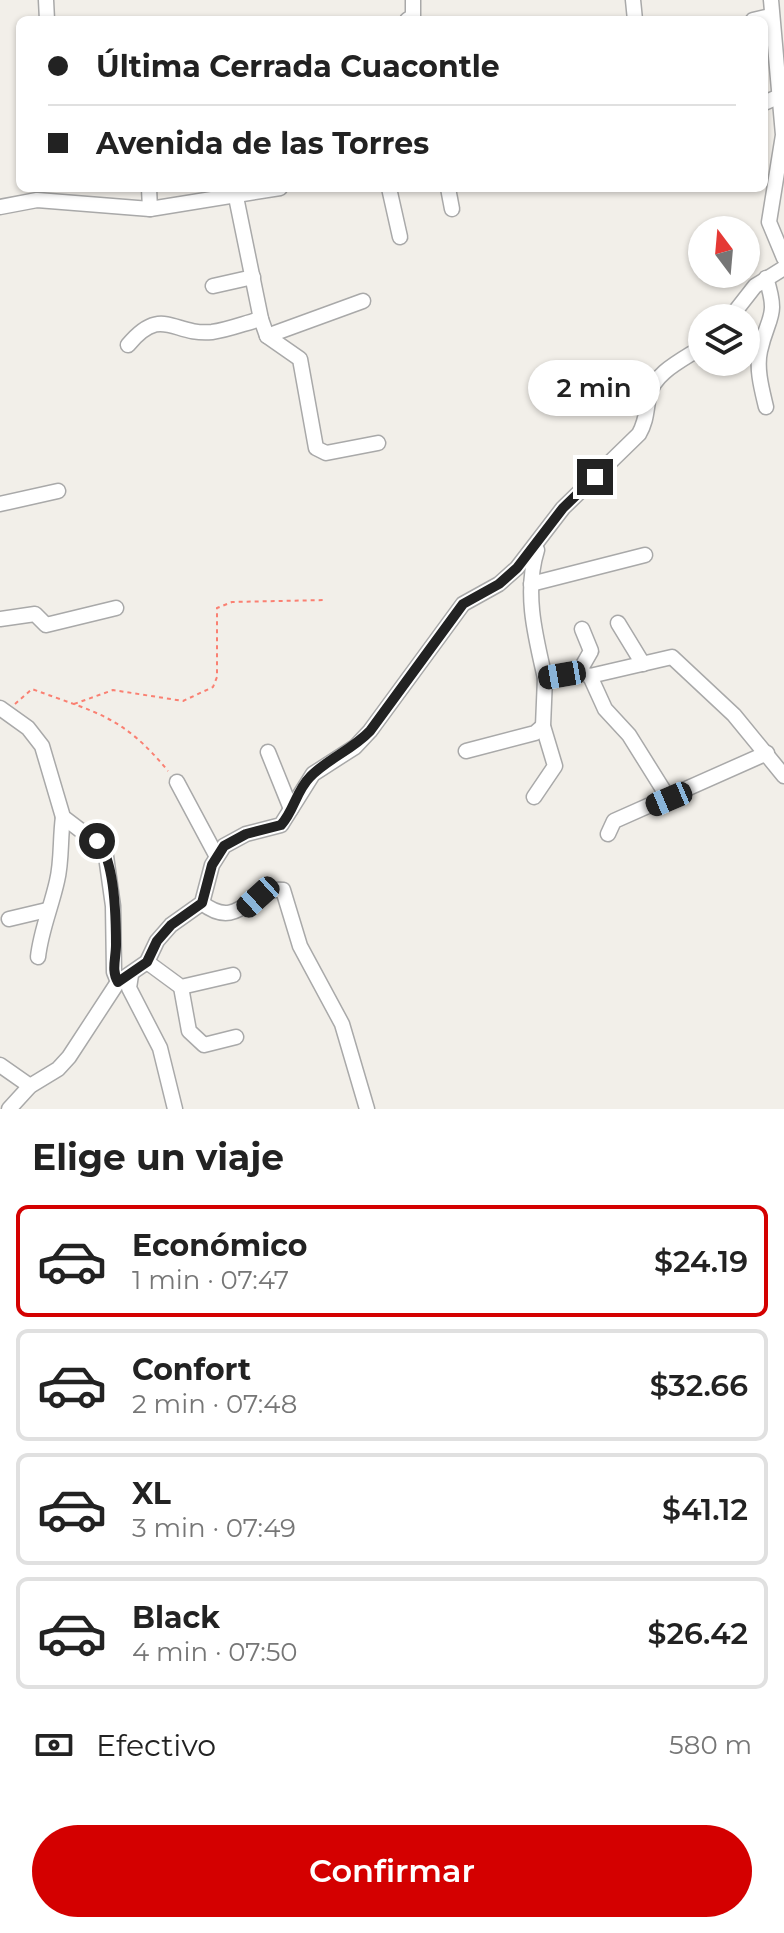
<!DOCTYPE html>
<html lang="es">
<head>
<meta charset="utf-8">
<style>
	body { margin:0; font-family:Montserrat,sans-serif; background:#f6f6f6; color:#222; height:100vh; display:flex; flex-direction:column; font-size:30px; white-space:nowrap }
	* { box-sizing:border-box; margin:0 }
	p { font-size:26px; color:#767676 }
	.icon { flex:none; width:44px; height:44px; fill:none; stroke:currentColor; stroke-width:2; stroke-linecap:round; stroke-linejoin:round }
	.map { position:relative; height:1109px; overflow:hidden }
	.side { display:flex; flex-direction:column; background:#fff; flex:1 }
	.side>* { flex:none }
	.banner { position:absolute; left:16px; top:16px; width:752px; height:176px; border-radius:12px; box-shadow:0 2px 6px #0004; display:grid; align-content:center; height:176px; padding:0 32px; background:#fff }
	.needle { width:52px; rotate:344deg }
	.buttons { position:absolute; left:688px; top:216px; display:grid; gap:16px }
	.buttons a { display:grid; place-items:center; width:72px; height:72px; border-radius:50%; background:#fff; box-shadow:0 2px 6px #0004; font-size:40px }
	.end { position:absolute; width:36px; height:36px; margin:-18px; border:10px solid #222; background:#fff; box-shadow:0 0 0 4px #fff }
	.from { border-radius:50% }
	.bubble { position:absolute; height:56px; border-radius:28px; background:#fff; box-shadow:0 2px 6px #0004; font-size:26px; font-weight:600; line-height:56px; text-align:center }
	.car { position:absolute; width:24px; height:48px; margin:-24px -12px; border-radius:10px; box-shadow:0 0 6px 2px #0007; background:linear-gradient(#222 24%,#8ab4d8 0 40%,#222 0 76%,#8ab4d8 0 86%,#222 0) }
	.banner b { display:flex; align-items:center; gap:28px; height:76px; font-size:30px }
	.banner b+b { border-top:2px solid #e0e0e0 }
	.banner i { width:20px; height:20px; background:#222 }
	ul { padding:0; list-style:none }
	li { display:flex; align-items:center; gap:24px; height:112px; margin:0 16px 12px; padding:0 16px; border:4px solid #e0e0e0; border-radius:12px }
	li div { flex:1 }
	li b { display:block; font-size:30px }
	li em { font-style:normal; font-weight:600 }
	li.active { border-color:#d40000 }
	li>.icon { width:72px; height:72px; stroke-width:1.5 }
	h2 { padding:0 32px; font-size:36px; line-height:96px }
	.pay { display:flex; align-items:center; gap:20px; height:88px; padding:0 32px; font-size:30px }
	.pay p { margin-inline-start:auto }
	.primary-button { display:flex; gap:16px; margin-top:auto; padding:16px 32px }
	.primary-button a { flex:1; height:92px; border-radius:48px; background:#d40000; color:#fff; font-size:32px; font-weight:600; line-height:92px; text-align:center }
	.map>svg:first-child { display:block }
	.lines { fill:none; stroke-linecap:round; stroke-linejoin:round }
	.minor-casing { stroke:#a9a9a9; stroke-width:17 }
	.path { stroke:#fa8072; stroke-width:2; stroke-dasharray:4 4; stroke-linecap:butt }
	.minor { stroke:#fff; stroke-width:14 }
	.route { stroke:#222; stroke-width:10 }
</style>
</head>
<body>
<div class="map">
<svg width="784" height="1109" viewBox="0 0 784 1109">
	<rect width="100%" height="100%" fill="#f2efe9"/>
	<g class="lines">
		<g class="minor-casing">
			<g id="minor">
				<polyline points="46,0 47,20"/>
				<polyline points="633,0 635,20"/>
				<polyline points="771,0 783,135 769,222 784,258"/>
				<polyline points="407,20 413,16 413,0"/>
				<polyline points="753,20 770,16"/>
				<polyline points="764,103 782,95"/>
				<polyline points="149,188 150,209"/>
				<polyline points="389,188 400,237"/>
				<polyline points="448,188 452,209"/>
				<polyline points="236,197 261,319 267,336 300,359 316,448 326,453 378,443"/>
				<polyline points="0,207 37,200 150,209 280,188"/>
				<path d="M 766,278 C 779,318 768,315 760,351 C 756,369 762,390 766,407"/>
				<polyline points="213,286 253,277"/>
				<polyline points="730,318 755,286 784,268"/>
				<polyline points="267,336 363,301"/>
				<path d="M 128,345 C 162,304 173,336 212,332 C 228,330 245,323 261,319"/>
				<polyline points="0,504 58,491"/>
				<path d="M 537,550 C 524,592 535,635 545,678 L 579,672 L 590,676 L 672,657 L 734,715 L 784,776"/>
				<polyline points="531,584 645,555"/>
				<polyline points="0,619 35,614 46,625 116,608"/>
				<polyline points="618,623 643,664"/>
				<polyline points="579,672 591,651 582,629"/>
				<polyline points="590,676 605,709 629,735 669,799"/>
				<polyline points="0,708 28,728 42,746 63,817 105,849 113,906 114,972 118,982"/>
				<polyline points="466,751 535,733 543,726"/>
				<polyline points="268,752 291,809"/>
				<polyline points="177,782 216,855"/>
				<polyline points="534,797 555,766 543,726 545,678"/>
				<polyline points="608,834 614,821 767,753"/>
				<path d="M 202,903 C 240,933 251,885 283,890 L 300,946 L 342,1024 L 367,1109"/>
				<polyline points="9,919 47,910"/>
				<path d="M 38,957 C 41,930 51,908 57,881 C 62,861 60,838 63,817"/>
				<polyline points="147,962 181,987 233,975"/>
				<polyline points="131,975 129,988 160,1048 175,1109"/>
				<polyline points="181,987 189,1031 204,1045 236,1037"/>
				<polyline points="0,1065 30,1086"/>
				<path d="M 9,1109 L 30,1086 L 58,1069 L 69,1057 L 118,982 L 147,962 L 157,941 L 171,925 L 202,903 L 212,865 L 224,846 L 246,834 L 281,825 L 313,774 L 355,747 L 370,731 L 463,604 L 499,584 L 517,568 L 563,508 L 639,434 C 647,420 646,410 649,396 C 653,373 684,359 702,347"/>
			</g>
		</g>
		<g class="path">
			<path d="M 15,704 L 32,689 C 97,713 123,716 168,771"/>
			<polyline points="74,704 113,690 183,701 213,687 217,677 217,608 232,602 326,600"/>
		</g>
		<use href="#minor" class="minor"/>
	</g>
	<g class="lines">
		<path class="route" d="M 97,841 C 115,859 116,919 116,945 C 116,958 111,971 118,982 L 147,962 L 157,941 L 171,925 L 202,903 L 212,865 L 224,846 L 246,834 L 281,825 C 294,811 296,791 310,777 C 327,759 352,750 370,731 L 463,604 L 499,584 L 517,568 L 563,508 L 595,477"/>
	</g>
</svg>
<div class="buttons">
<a><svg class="needle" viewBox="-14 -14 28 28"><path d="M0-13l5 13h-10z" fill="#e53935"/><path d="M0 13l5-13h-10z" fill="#767676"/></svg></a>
<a><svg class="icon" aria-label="layers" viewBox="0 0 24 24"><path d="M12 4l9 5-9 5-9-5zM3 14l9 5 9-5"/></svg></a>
</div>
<i class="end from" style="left:97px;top:841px"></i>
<i class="end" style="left:595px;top:477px"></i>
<div class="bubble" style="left:528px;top:360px;width:132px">2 min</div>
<i class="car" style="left:562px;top:675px;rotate:260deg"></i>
<i class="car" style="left:669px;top:799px;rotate:247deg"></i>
<i class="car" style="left:258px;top:897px;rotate:228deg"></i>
<div class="banner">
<b><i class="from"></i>Última Cerrada Cuacontle</b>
<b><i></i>Avenida de las Torres</b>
</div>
</div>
<section class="side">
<h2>Elige un viaje</h2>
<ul>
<li class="active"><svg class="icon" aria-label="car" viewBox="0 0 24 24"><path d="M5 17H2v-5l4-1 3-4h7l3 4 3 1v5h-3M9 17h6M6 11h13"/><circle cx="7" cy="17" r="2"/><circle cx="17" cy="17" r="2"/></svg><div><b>Económico</b><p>1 min · 07:47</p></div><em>$24.19</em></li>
<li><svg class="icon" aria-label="car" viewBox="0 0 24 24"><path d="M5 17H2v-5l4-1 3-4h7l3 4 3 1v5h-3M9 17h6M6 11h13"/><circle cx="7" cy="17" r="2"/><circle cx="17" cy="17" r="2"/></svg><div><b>Confort</b><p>2 min · 07:48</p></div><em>$32.66</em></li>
<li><svg class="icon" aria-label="car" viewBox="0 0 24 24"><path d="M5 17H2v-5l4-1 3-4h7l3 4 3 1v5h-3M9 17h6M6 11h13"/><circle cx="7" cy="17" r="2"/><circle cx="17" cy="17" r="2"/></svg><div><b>XL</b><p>3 min · 07:49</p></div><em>$41.12</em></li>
<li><svg class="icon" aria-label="car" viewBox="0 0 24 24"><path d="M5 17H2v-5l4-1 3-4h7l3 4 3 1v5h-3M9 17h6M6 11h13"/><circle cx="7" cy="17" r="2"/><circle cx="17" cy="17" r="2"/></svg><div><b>Black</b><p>4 min · 07:50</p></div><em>$26.42</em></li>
</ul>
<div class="pay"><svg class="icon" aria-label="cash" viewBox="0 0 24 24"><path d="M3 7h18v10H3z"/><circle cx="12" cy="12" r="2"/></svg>Efectivo<p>580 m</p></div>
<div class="primary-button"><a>Confirmar</a></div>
</section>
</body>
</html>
